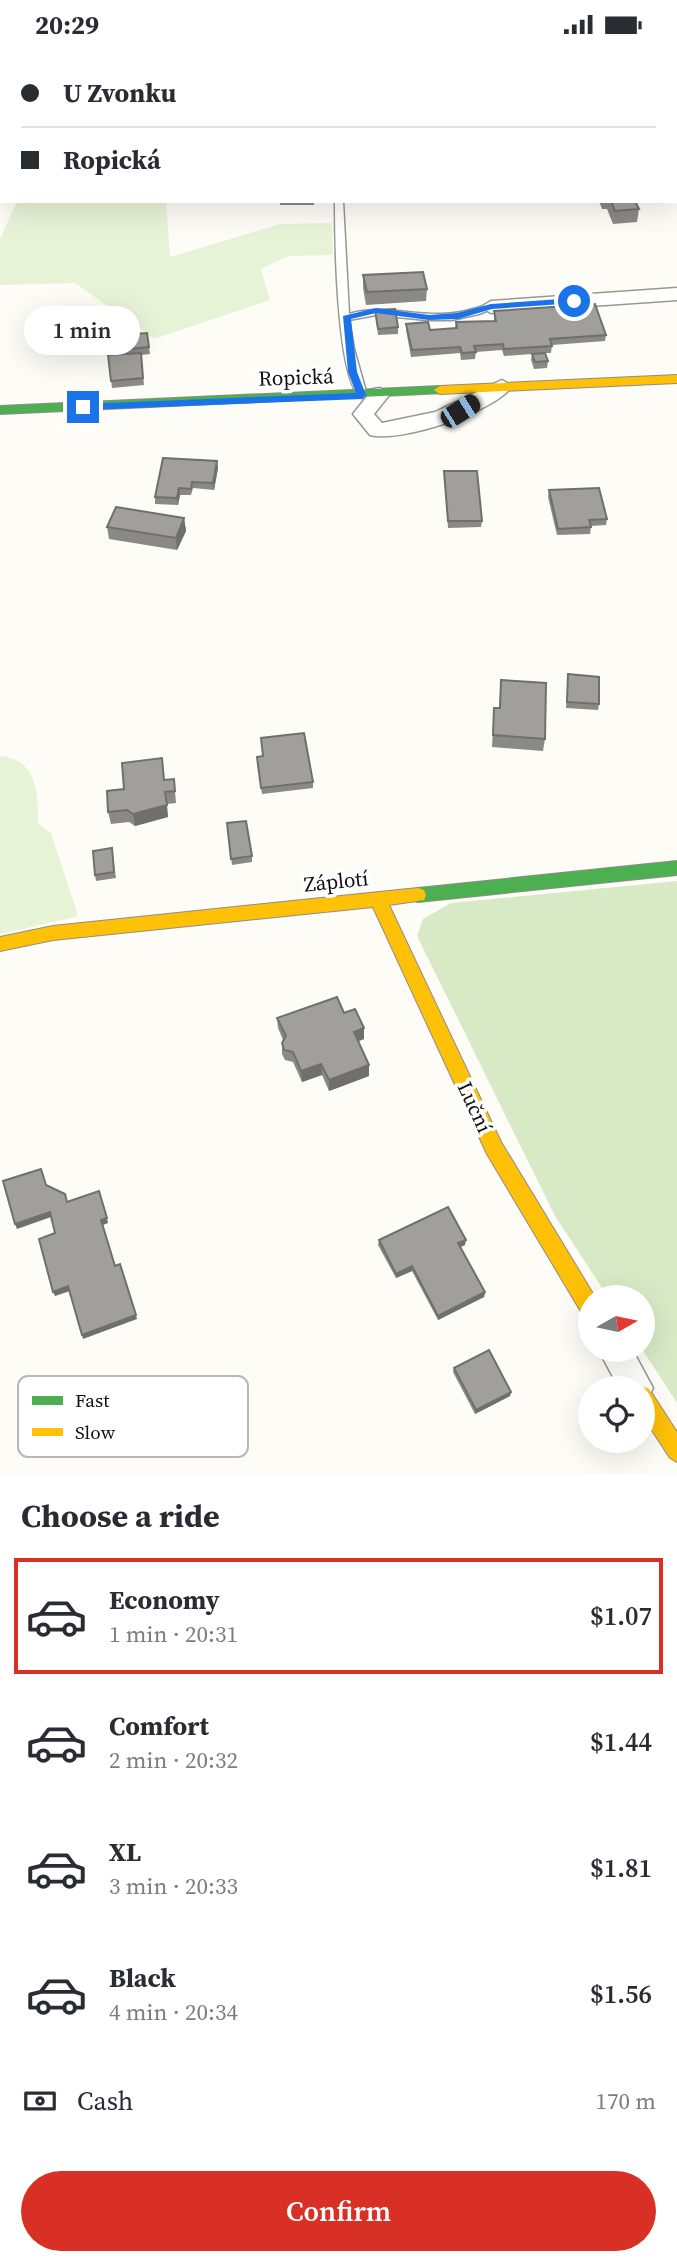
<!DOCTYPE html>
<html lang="en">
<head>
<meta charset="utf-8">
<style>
	body { margin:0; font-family:"Source Serif 4",serif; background:#f7f7f7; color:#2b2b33; height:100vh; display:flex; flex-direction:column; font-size:26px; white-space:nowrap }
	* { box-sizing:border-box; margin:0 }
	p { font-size:23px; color:#7c7c81 }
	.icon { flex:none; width:38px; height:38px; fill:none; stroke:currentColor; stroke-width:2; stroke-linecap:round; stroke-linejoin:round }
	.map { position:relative; height:1425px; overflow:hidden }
	.side { display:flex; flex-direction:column; background:#fff; flex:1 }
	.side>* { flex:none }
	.top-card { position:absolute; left:0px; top:0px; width:677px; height:154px; box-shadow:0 7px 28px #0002; display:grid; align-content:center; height:154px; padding:0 21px; background:#fff }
	.needle { width:46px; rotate:81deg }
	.controls { position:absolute; left:578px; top:1236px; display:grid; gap:14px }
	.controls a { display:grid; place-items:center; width:77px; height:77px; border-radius:50%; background:#fff; box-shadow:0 7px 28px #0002; font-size:35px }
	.end { position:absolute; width:32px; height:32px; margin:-16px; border:9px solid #1a73e8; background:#fff; box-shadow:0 0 0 4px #fff }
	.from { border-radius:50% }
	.bubble { position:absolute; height:49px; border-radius:24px; background:#fff; box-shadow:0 7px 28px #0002; font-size:23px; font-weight:600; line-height:49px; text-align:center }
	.car { position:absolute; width:21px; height:42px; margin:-21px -10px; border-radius:9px; box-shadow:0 0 5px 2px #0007; background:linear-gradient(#222 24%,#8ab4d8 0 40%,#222 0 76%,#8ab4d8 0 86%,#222 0) }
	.top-card b { display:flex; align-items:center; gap:24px; height:66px; font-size:26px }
	.top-card b+b { border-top:2px solid #e1e1e2 }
	.top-card i { width:18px; height:18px; background:#2b2b33 }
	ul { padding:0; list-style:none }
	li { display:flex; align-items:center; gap:21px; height:116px; margin:0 14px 10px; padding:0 7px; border:4px solid transparent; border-radius:0px }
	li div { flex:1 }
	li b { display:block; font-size:26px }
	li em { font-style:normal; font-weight:600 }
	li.active { border-color:#d93025 }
	li>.icon { width:63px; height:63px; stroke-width:1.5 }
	h2 { padding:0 21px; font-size:32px; line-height:84px }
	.pay { display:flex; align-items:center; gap:18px; height:77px; padding:0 21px; font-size:26px }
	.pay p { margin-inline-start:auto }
	.action { display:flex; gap:14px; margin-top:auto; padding:14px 21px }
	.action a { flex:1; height:80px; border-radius:42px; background:#d93025; color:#fff; font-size:28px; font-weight:600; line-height:80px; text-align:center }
	.status { display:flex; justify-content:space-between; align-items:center; height:49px; padding:0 35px; background:#fff; direction:ltr }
	.status svg { height:19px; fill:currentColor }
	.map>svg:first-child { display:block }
	.green { fill:#e7f3d7 }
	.forest { fill:#d8eac5 }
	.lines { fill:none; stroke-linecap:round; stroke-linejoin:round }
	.lane-casing { stroke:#979795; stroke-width:3 }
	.street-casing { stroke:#979795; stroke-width:3 }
	.fast-casing { stroke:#8e8d8b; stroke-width:2 }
	.slow-casing { stroke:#8e8d8b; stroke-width:2 }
	.lane { fill:#fffffe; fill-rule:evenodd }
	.street { fill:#fffffe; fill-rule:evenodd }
	.fast { fill:#4caf50; fill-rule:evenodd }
	.slow { fill:#ffc107; fill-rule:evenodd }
	.wall { fill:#8a8986 }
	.shaded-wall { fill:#716f6d }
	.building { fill:#a19f9c; stroke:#716f6d; stroke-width:2 }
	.route { fill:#1a73e8 }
	.labels { text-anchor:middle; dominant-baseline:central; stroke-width:7; stroke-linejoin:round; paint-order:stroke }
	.street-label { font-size:21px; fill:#111; stroke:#fff }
	.key { fill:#fff; stroke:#b8b8b8; stroke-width:2 }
	.key-label { font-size:19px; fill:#111 }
</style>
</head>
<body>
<div class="status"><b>20:29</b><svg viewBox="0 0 49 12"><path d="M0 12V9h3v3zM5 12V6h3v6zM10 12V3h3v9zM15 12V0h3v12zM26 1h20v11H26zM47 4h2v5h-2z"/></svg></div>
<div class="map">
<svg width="677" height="1425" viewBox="0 0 677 1425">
	<rect width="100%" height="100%" fill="#fdfcf7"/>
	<g class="green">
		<polygon points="17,152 166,152 170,208 280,175 332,174 333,206 288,207 261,220 270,251 154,290 75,234 0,236 0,190"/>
		<path d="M 0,707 C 37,710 38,744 38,774 L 51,784 L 77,864 L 76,868 L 0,885 Z"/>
	</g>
	<polygon class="forest" points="677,832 677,1354 642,1300 642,1248 608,1248 555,1167 417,887 423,870 451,854"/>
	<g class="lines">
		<g class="lane-casing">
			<path id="lane" d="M 335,152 L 343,152 L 349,265 C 378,256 407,265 437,265 C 456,266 473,260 491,255 L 496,258 L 479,265 L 452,271 L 427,271 L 376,266 L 349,271 L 354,300 L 367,346 L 362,349 C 336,335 335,184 335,152 Z"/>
		</g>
		<g class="street-casing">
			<g id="street">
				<polygon points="596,0 613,0 614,2 597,2"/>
				<rect x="676" y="111" width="1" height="13"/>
				<polygon points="677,239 677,251 491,264 481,258 491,252"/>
				<path d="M 502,331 L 512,337 C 495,363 399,394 370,386 L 353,365 L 373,340 L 380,339 L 390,345 L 374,365 L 382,374 L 435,363 Z"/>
				<polygon points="598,1300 632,1300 653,1339 648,1350 642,1353 642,1339 619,1339"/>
			</g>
		</g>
		<g class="fast-casing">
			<g id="fast">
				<polygon points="440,337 445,338 445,344 0,365 0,357"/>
				<polygon points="677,812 677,826 418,853 412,851 410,846 412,841 418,839"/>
			</g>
		</g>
		<g class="slow-casing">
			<g id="slow">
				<polygon points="677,326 677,334 440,345 434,341 440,337"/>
				<polygon points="418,839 424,841 426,846 424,851 389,856 501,1093 595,1248 590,1248 590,1269 583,1266 487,1105 373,858 53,891 0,902 0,888 53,877"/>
				<polygon points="642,1337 649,1340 677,1383 677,1413 670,1409 642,1366 642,1339 637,1339"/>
			</g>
		</g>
		<use href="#lane" class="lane"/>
		<use href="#street" class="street"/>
		<use href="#fast" class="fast"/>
		<use href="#slow" class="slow"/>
	</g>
	<g class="wall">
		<rect x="271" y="0" width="39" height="2"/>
		<rect x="280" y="152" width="34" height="4"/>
		<polygon points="599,152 636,152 639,160 637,173 613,175 607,160 602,160"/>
		<polygon points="363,226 427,240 426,252 366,256 363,239"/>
		<polygon points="375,261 398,278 398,285 378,286"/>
		<polygon points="494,262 606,286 605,292 552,296 551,304 545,304 548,312 547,319 534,320 531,311 532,305 504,307 502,301 476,303 475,310 461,311 460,304 411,308 406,281 406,275 430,281 455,279 456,273 494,272"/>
		<polygon points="147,284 150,305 141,306 144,336 112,339 108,306 109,306 108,292 135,289"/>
		<polygon points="217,412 218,419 214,441 193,439 191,446 180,446 178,456 155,455 155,448"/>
		<polygon points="444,422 482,472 481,478 448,479"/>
		<polygon points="549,441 607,470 606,476 591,477 590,485 557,486 548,448"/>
		<polygon points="184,469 186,482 177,501 109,490 107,478"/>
		<polygon points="568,625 599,655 598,661 566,659"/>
		<polygon points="501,631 545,690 543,702 492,698 494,659 499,659"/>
		<polygon points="257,714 313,733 313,739 262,745"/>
		<polygon points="174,730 176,754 167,755 168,768 135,777 129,773 111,775 108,763 124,740"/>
		<polygon points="227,774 252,807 252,813 232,816"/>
		<polygon points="112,799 116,829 96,832 95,826"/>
		<polygon points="344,964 364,990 358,992 369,1016 369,1027 329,1042 322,1026 302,1033 293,1013 285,1011 282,1005 282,994 283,991 278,979 277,969"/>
		<polygon points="379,1191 465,1196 460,1198 485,1243 484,1248 438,1271 412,1222 396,1229 378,1196"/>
		<polygon points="454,1319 511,1343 510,1347 475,1365 453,1323"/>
	</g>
	<g class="shaded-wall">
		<polygon points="1,112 2,129 0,133 0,115"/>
		<polygon points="217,412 218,419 214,441 213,434"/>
		<polygon points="179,439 180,446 178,456 177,449"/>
		<polygon points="184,469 186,482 177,501 176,489"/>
		<polygon points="165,743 168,768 135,777 133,765"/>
		<polygon points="364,979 364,990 354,994 354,983"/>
		<polygon points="321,1015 322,1026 302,1033 301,1022"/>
		<polygon points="369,1016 369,1027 329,1042 329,1031"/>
		<polygon points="50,1163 51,1168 17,1180 15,1175"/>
		<polygon points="107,1169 108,1174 103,1176 101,1171"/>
		<polygon points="466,1191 465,1196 458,1199 458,1194"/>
		<polygon points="412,1217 412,1222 396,1229 396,1225"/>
		<polygon points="68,1237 70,1242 55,1247 53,1243"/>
		<polygon points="485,1243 484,1248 438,1271 438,1267"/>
		<polygon points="136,1266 137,1270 83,1290 82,1286"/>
		<polygon points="511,1343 510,1347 475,1365 476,1361"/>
	</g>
	<g class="building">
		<polygon points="643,0 658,0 649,2 644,2"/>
		<polygon points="611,152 635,152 639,160 615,162"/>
		<polygon points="423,223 427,240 367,243 363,226"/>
		<polygon points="595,255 606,286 550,290 552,297 504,300 503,295 474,297 476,303 462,304 460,298 412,301 406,275 428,273 430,281 457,279 456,273 496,272 494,262"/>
		<polygon points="395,260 398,278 378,280 375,261"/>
		<polygon points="147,284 149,298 109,302 108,292 135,289 135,285"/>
		<polygon points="141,304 143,329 111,332 108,306"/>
		<polygon points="545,304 548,312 535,313 532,305"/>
		<polygon points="163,409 217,412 213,434 192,433 191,440 179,439 177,449 155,448"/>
		<polygon points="444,422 477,422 482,472 448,472"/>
		<polygon points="599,439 607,470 589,471 591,478 558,480 549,441"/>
		<polygon points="116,458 184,469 176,489 107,478"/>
		<polygon points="568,625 599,628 599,655 567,653"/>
		<polygon points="501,631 546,634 545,690 493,686 494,659 500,659"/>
		<polygon points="304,684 313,733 261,739 257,708 263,707 261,689"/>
		<polygon points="162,709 164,731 174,730 175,742 165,743 167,756 133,765 127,761 108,763 107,742 124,740 122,714"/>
		<polygon points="246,772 252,807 231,810 227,774"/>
		<polygon points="112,799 114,823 95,826 93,802"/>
		<polygon points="337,948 344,964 355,960 364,979 354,983 369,1016 329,1031 321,1015 301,1022 293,1003 284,1001 282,994 286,987 277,969"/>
		<polygon points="41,1120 46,1136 65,1145 67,1153 99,1142 107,1169 101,1171 115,1217 120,1215 136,1266 82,1286 68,1237 53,1243 39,1190 55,1184 50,1163 15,1175 3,1132"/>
		<polygon points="448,1158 466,1191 458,1194 485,1243 438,1267 412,1217 396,1225 379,1191"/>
		<polygon points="489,1301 511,1343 476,1361 454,1319"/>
	</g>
	<polygon class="route" points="574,249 577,254 492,260 458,270 429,271 376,264 351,270 357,323 366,346 362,350 83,361 78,358 83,355 356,344 348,323 343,267 376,259 429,266 457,264 491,255"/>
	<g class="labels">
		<g class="street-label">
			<text transform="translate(296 328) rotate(-2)">Ropická</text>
			<text transform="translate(336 832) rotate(-6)">Záplotí</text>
			<text transform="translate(475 1058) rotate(65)">Luční</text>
		</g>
	</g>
	<rect x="18" y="1327" width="230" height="81" rx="10" class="key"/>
	<rect x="32" y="1347" width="31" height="9" fill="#4caf50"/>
	<rect x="32" y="1379" width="31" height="8" fill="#ffc107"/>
	<g class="key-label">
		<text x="75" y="1358">Fast</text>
		<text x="75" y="1390">Slow</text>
	</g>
</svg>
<div class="controls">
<a><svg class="needle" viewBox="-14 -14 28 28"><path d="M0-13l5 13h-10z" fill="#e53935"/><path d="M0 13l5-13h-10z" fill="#7c7c81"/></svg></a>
<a><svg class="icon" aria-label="locate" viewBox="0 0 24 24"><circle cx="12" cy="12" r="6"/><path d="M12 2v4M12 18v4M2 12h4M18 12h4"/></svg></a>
</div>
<i class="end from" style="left:574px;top:252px"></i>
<i class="end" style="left:83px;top:358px"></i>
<div class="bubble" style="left:24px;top:257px;width:116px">1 min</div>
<i class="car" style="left:460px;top:362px;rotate:58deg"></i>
<div class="top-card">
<b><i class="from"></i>U Zvonku</b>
<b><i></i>Ropická</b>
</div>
</div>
<section class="side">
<h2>Choose a ride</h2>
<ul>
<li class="active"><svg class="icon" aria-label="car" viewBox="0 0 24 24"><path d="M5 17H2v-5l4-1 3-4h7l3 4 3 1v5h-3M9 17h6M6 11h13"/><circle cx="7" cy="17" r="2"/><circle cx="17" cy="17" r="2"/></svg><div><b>Economy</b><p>1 min · 20:31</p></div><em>$1.07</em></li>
<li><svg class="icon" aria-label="car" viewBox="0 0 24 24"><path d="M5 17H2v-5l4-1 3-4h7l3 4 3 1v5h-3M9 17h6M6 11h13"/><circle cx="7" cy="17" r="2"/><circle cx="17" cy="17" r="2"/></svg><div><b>Comfort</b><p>2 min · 20:32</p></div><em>$1.44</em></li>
<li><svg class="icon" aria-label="car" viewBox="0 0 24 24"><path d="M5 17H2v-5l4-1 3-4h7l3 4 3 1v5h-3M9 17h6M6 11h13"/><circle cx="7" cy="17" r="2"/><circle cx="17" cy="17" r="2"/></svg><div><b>XL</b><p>3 min · 20:33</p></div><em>$1.81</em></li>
<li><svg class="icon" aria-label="car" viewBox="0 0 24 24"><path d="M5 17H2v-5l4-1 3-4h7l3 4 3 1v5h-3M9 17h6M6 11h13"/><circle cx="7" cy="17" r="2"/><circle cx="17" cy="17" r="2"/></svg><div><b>Black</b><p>4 min · 20:34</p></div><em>$1.56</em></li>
</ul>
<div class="pay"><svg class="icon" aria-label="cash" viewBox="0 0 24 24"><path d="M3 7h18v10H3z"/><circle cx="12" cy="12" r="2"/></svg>Cash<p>170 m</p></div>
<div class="action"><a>Confirm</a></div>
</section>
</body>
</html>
